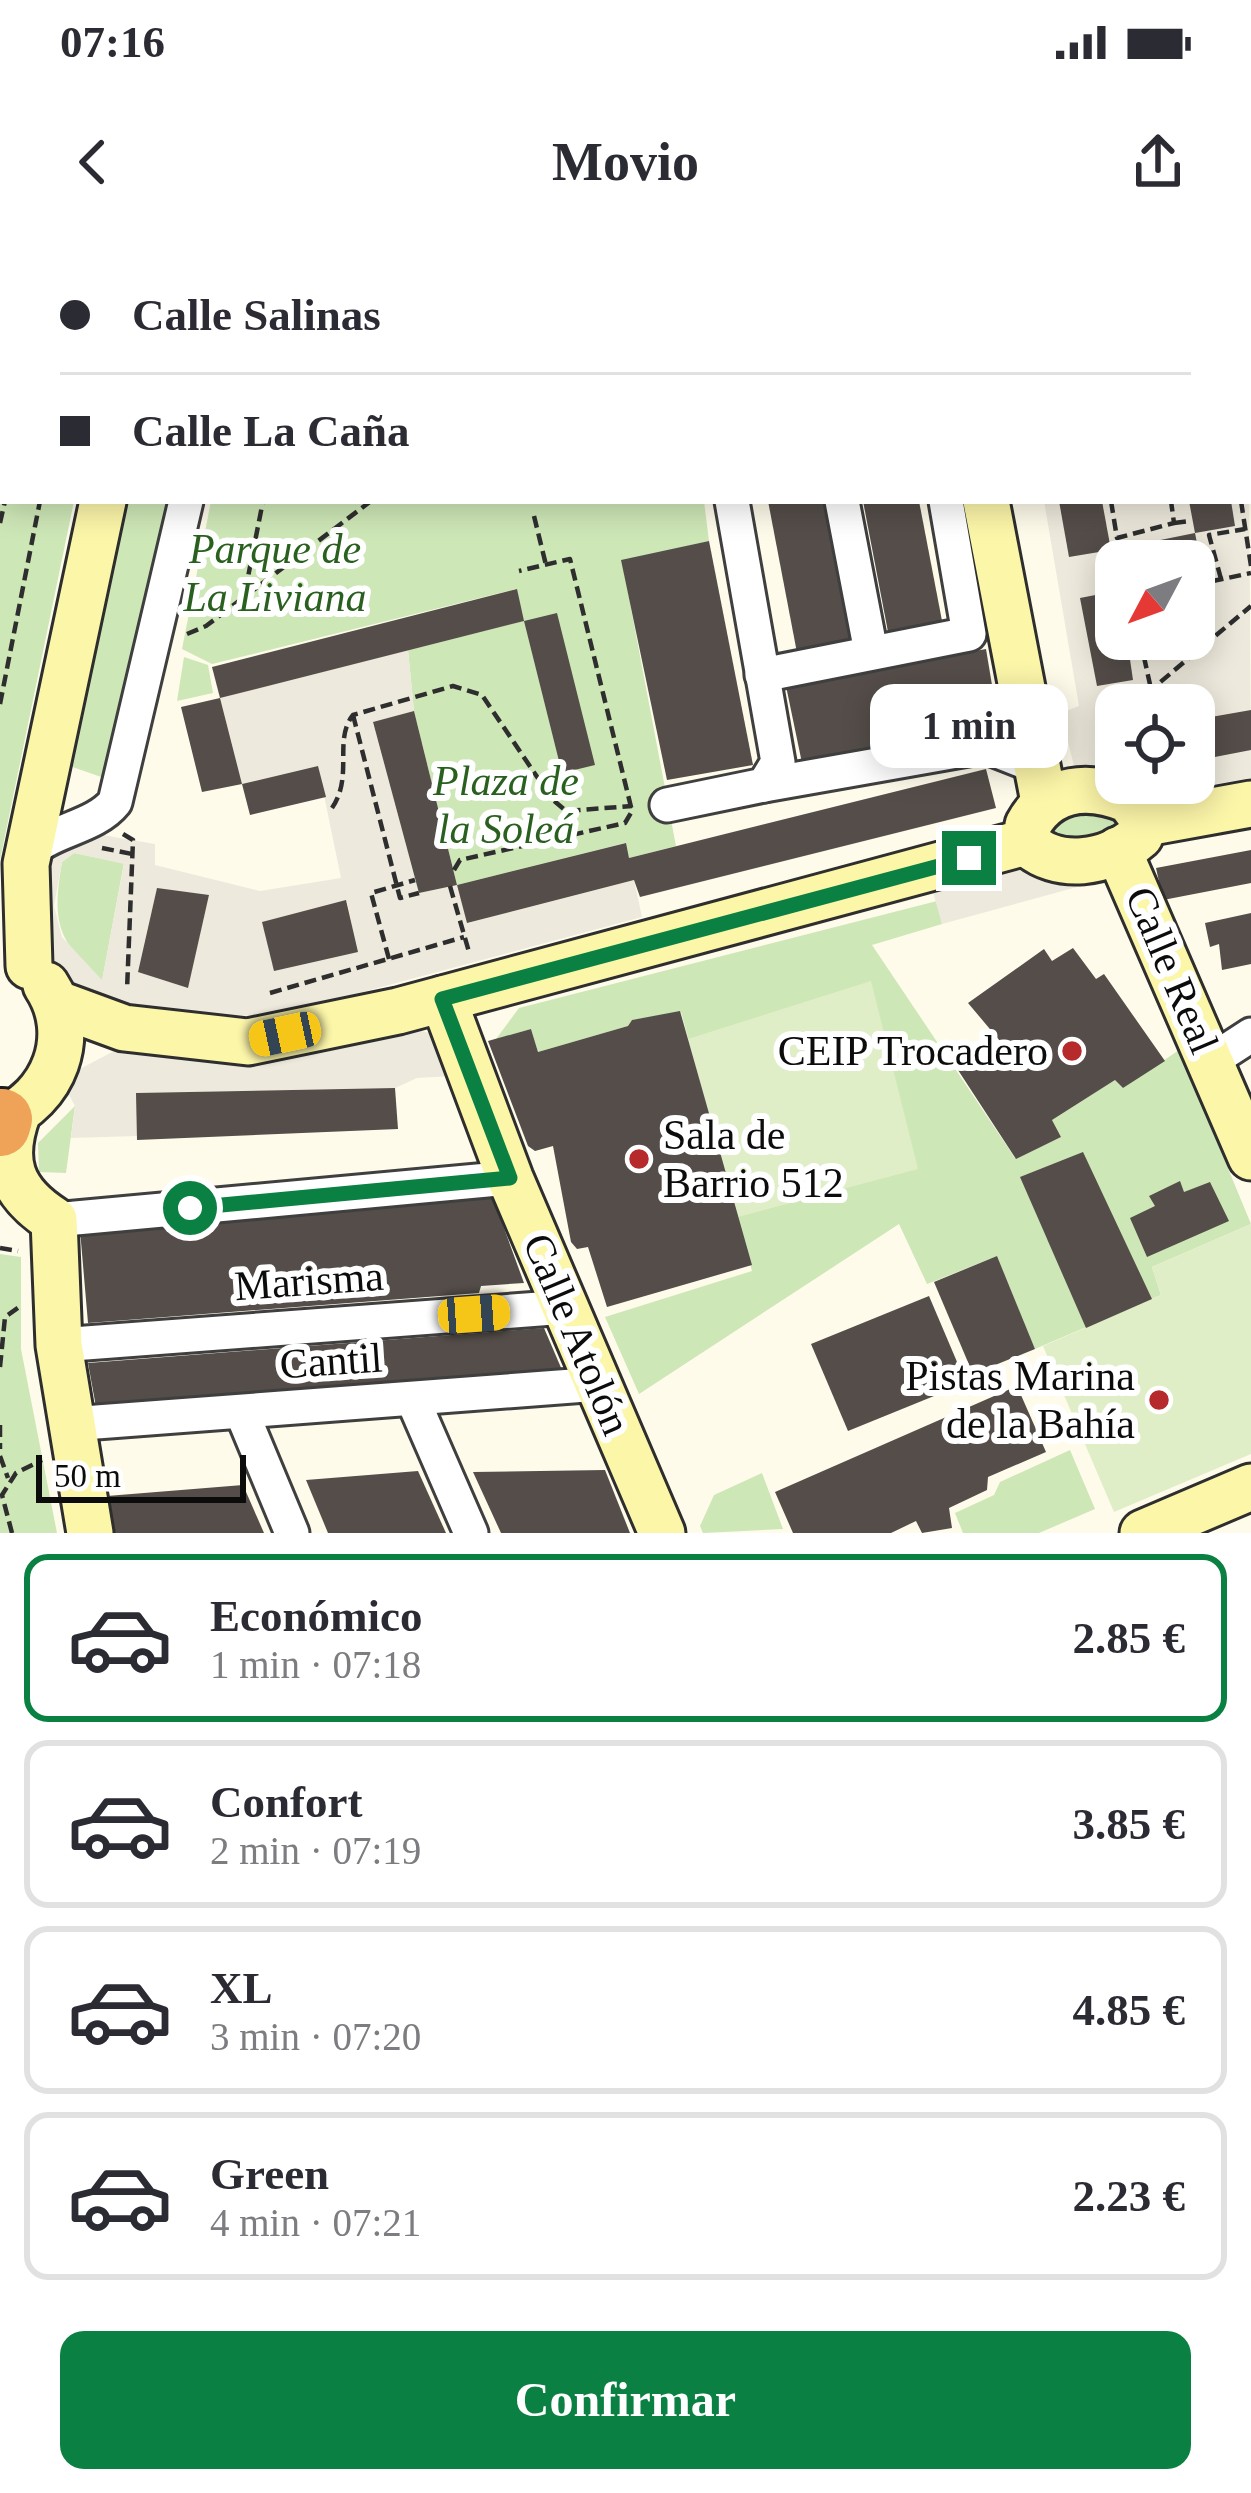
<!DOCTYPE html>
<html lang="es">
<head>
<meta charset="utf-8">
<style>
	body { margin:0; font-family:Georgia,serif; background:#f7f7f7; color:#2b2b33; height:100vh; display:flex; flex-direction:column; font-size:45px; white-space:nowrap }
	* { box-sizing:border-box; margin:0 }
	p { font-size:39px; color:#7c7c81 }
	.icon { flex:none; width:66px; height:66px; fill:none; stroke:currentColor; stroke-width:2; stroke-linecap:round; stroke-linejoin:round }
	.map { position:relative; height:1293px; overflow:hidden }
	.sheet { display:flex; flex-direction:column; background:#fff; flex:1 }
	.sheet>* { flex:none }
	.banner { position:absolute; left:0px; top:0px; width:1251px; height:264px; box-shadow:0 6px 30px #0003; display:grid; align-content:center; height:264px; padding:0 60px; background:#fff }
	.needle { width:78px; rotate:229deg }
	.tools { position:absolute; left:1095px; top:300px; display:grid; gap:24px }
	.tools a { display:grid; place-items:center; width:120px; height:120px; border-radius:24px; background:#fff; box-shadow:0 6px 30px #0003; font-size:60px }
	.scale { position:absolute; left:36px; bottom:30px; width:210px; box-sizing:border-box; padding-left:12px; border:6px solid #0c0c0c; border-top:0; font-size:33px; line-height:42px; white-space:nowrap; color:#0c0c0c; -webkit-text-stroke:9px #fff; paint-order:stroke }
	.end { position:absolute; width:54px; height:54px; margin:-27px; border:15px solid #0b8043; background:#fff; box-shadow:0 0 0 6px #fff }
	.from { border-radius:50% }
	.bubble { position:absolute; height:84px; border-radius:24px; background:#fff; box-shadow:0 6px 30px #0003; font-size:39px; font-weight:700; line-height:84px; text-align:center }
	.car { position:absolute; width:36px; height:72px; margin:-36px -18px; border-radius:15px; box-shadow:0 0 9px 3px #0007; background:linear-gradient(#f5c518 24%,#345 0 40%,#f5c518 0 76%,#345 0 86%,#f5c518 0) }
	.banner b { display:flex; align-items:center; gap:42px; height:114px; font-size:45px }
	.banner b+b { border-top:3px solid #e1e1e2 }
	.banner i { width:30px; height:30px; background:#2b2b33 }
	ul { padding:21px 0 0; list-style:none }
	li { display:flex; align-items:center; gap:36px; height:168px; margin:0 24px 18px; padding:0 36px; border:6px solid #e1e1e2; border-radius:24px }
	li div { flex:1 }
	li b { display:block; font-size:45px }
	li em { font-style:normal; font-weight:700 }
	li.on { border-color:#0b8043 }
	li>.icon { width:108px; height:108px; stroke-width:1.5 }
	.primary-button { display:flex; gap:24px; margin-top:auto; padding:24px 60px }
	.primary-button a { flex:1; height:138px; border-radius:24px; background:#0b8043; color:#fff; font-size:48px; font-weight:700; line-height:138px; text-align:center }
	.status { display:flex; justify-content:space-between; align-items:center; height:84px; padding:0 60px; background:#fff; direction:ltr }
	.status svg { height:33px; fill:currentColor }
	header { display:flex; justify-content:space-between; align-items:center; height:156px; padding:0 60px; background:#fff; font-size:54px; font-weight:700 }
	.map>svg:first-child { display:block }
	.green { fill:#cee7b7 }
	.pitch { fill:#e0eec8 }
	.plaza { fill:#ede9dc; fill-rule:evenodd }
	.building { fill:#544d49 }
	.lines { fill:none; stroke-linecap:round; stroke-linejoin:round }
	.street-casing { stroke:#3f3f3f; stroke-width:39 }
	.secondary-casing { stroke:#2e2e2e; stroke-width:51 }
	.highway-casing { stroke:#1d1d1d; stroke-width:66 }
	.path { stroke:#2e2e2e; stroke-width:4.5; stroke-dasharray:12 6; stroke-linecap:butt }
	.street { stroke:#fff; stroke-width:33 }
	.secondary { stroke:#fcf6a9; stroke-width:45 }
	.highway { stroke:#efa359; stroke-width:60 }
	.route { stroke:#0b8043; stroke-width:15 }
	.poi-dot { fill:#b62a2b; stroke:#fff; stroke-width:4.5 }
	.labels { text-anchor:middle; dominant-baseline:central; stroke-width:12; stroke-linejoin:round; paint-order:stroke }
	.park-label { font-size:42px; font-style:italic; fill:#2a601f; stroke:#fff }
	.street-label { font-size:42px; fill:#0c0c0c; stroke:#fff }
	.poi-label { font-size:42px; fill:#0c0c0c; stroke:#fff; text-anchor:end }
</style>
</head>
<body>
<div class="status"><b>07:16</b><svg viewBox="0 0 49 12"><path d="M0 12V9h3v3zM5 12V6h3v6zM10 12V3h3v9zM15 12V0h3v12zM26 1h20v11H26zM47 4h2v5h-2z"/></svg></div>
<header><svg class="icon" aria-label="back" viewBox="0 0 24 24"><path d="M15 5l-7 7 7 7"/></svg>Movio<svg class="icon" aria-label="share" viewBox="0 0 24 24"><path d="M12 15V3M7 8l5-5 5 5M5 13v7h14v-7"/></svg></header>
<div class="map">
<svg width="1251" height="1293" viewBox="0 0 1251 1293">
	<rect width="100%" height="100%" fill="#fefbeb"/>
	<g class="green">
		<polygon points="0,0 122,3 3,3 3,261 74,261 0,620"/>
		<polygon points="123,261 168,261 107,539 64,524"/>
		<polygon points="211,261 704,261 709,301 622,321 676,606 629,618 625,603 457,645 414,471 408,410 523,381 516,349 212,424 182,409"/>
		<polygon points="184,417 208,425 213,453 177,461"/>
		<polygon points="1077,563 1126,582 1106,601 1048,599 1046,578"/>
		<path d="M 74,613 L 124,623 L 102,741 C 56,700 52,681 62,622 Z"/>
		<polygon points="937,661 942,684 872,705 1015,918 1061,897 1052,880 1115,840 1123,848 1179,810 1251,984 1152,1027 1161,1055 1035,1109 997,1016 927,1044 899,984 639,1154 605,1077 752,1031 681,772 632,780 628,786 538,812 531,789 496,799 519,768"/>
		<polygon points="75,866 66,933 39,932 38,903"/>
		<polygon points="0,1014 21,1017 21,1109 57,1293 0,1293"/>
		<polygon points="1070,1210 1095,1269 1039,1293 963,1293 955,1273 994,1255 1000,1242"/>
		<polygon points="762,1233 783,1289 703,1293 700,1286 714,1255"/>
	</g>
	<g class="pitch">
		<polygon points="871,741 918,929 738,977 688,799"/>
		<polygon points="1251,984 1251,1214 1114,1272 1043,1106 1161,1055 1152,1027"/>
	</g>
	<g class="plaza">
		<polygon points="371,0 611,0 604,3"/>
		<path d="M 1248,56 L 1251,538 L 1157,554 L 1144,543 L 1194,543 L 1194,465 L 1116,465 L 1116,533 L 1076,534 L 1061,473 L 1079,466 L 1044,261 L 1248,261 ZM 1116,321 L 1194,321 L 1194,399 L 1116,399 Z"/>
		<path d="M 408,410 L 414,471 L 373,483 L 419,653 L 457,645 L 468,683 L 634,640 L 642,677 L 273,776 L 145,774 L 84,757 L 51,722 L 43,611 L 79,591 L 155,604 L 155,625 L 260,651 L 341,638 L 318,526 L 242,544 L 220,458 ZM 74,613 L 124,624 L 102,740 L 62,697 L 54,666 L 62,622 ZM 157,649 L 209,656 L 187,748 L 138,731 ZM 347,661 L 357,712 L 263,682 Z"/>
		<polygon points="1016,616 1106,639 942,684 929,638"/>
		<polygon points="395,785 434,794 452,836 417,838 395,848 137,853 137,896 71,898 75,866 65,847 74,832 118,809"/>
	</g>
	<g class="building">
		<polygon points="768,261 823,261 851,407 798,418"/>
		<polygon points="863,261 919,261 943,386 889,397"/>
		<polygon points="1059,261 1102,261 1111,310 1069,317"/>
		<polygon points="1189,261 1231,261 1235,286 1195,293"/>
		<polygon points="1195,293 1203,334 1194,336 1194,321 1113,321 1111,310"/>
		<polygon points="709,301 753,525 667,540 621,320"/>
		<polygon points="517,349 524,381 220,458 212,427"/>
		<polygon points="1116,351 1116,399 1127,399 1133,440 1097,446 1080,358"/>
		<polygon points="557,373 595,525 562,533 524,381"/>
		<polygon points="986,409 999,487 802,523 786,446"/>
		<polygon points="220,458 242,544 318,526 326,557 250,575 242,544 202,552 181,467"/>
		<polygon points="1251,470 1251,510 1194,521 1194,480"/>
		<polygon points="414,471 457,645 419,653 373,482"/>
		<polygon points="986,529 996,568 640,657 634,640 467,683 457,645 626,603 629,618"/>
		<polygon points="1251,610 1251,643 1163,660 1156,628"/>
		<polygon points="157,648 209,655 188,748 138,732"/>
		<polygon points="346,660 358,712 274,731 262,682"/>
		<polygon points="1251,673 1251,724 1222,730 1219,704 1210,707 1205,683"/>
		<polygon points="1073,708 1096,739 1104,734 1165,821 1123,848 1115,840 1052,880 1061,897 1016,919 958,830 1000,801 968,763 1044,709 1052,721"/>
		<polygon points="680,771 752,1025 607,1067 588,1007 577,1009 571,1002 553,906 535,911 528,906 488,801 531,789 538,812 628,786 632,780"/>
		<polygon points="395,848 398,889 137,900 136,853"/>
		<polygon points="1083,912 1152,1059 1086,1088 1020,937"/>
		<polygon points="1180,941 1184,952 1210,942 1229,981 1147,1017 1130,978 1155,966 1149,956"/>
		<polygon points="493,958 524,1043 481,1046 479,1053 88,1083 80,990"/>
		<polygon points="997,1016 1035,1109 973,1134 934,1042"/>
		<polygon points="929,1056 966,1143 848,1191 811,1104"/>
		<polygon points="544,1088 562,1130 96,1167 88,1123"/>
		<polygon points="1017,1146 1046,1212 988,1237 987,1250 949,1268 952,1288 922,1293 916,1281 891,1293 793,1293 775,1252"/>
		<polygon points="605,1230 630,1293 501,1293 473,1232"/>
		<polygon points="418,1231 446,1293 328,1293 306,1240"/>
		<polygon points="243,1245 264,1293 114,1293 107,1256"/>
	</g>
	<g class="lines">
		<g class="street-casing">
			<g id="street">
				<polyline points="681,0 682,3"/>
				<polyline points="246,3 246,0"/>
				<polyline points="838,3 852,0"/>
				<polyline points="842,261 871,412"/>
				<polyline points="762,435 969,394 946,261"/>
				<polyline points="764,545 985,506 1033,525"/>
				<polyline points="667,565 764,545 778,522 732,261"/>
				<path d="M 30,611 C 55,589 95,587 115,562 L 186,261"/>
				<polyline points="1211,821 1251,795"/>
				<polyline points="54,980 510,938"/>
				<polyline points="59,1105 566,1067"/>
				<polyline points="413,1160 471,1293"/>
				<polyline points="242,1173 292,1293"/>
				<polyline points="70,1184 599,1144"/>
			</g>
		</g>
		<g class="secondary-casing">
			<g id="secondary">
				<polyline points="918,0 919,3"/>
				<polyline points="167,3 168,0"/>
				<polyline points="1248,13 1251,12"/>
				<polyline points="986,261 1044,562"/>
				<polyline points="1146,583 1251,564"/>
				<path d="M 1028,585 C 1050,545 1090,544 1129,560 L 1146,583"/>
				<path d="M 1026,602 C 1057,632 1108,624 1140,596"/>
				<polyline points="1118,610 1251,917"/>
				<polyline points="29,726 26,624 103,261"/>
				<polyline points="443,759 510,938 662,1293"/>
				<polyline points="56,763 124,788 248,802 398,771 1026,602"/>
				<path d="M 18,872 C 0,921 10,952 54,980 L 59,1105 L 90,1293"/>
				<path d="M 0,880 C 54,859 79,795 46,745"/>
				<polyline points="1143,1293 1251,1247"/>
			</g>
		</g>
		<g class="highway-casing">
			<polyline id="highway" points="0,886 2,879"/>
		</g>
		<g class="path">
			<polyline points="50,3 51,0"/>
			<polyline points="91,3 91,0"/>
			<polyline points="0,48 3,48"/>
			<polyline points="1248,118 1251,117"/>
			<polyline points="0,125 3,136"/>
			<polyline points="0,205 3,205"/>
			<polyline points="1248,229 1251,228"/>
			<polyline points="1111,261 1117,298 1174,283 1171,261"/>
			<polyline points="1241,261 1251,326"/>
			<polyline points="534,276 546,325"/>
			<polyline points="0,283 5,261"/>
			<polyline points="1174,283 1190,281"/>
			<polyline points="1221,339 1209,295 1245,289"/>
			<polyline points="1194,345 1251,333"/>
			<polyline points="245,352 263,261"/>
			<polyline points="1194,363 1203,406"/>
			<polyline points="187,394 206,386 371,261"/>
			<polyline points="1140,399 1151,449"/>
			<polyline points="0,464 40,261"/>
			<polyline points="1133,465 1251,366"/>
			<polyline points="353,475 400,658 419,653"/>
			<polyline points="1098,513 1116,510"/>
			<path d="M 332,568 C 354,536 333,500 353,475 L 453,446 L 482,455 L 552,559 L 566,571 L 632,566"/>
			<polyline points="123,594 133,600 127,750"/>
			<polyline points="102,608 132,614"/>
			<polyline points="454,630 460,620 625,583 632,571 570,319 519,331"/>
			<polyline points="450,646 469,712"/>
			<polyline points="389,719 371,653 415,640"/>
			<polyline points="270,753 464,697"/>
			<polyline points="0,1008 18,1011"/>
			<polyline points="0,1127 5,1077 22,1065"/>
			<polyline points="0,1185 0,1209"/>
			<polyline points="0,1216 8,1238"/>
			<polyline points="12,1293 2,1255 16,1233 42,1220"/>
		</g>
		<use href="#street" class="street"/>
		<use href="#secondary" class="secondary"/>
		<use href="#highway" class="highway"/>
	</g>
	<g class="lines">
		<polyline class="route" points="190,968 510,938 442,759 969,618"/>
	</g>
	<g class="poi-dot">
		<circle cx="1072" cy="811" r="12"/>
		<circle cx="639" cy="919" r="12"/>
		<circle cx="1159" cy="1160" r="12"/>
	</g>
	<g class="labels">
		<g class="park-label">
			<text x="275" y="309">Parque de<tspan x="275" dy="48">La Liviana</tspan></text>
			<text x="506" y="541">Plaza de<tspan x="506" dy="48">la Soleá</tspan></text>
		</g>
		<g class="street-label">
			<text transform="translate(1172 730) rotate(67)">Calle Real</text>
			<text transform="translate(309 1041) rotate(-4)">Marisma</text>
			<text transform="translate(577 1094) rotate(67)">Calle Atolón</text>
			<text transform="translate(331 1121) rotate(-4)">Cantil</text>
		</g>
		<g class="poi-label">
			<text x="1048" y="811">CEIP Trocadero</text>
			<text x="663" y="895" text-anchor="start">Sala de<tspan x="663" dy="48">Barrio 512</tspan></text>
			<text x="1135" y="1136">Pistas Marina<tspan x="1135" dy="48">de la Bahía</tspan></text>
		</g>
	</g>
</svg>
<div class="tools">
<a><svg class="needle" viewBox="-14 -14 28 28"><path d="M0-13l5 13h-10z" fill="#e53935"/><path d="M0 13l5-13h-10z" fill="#7c7c81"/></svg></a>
<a><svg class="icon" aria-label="locate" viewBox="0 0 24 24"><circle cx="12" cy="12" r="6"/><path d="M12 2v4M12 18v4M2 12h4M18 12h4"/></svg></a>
</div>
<div class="scale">50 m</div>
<i class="end from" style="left:190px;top:968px"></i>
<i class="end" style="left:969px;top:618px"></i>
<div class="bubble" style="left:870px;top:444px;width:198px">1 min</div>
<i class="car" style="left:285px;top:794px;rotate:258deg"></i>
<i class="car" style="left:474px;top:1074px;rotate:86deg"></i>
<div class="banner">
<b><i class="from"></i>Calle Salinas</b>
<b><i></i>Calle La Caña</b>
</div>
</div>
<section class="sheet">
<ul>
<li class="on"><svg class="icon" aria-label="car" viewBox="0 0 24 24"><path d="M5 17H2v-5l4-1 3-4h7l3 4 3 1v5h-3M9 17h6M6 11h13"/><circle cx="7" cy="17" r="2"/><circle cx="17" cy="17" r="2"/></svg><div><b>Económico</b><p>1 min · 07:18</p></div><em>2.85 €</em></li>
<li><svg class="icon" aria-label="car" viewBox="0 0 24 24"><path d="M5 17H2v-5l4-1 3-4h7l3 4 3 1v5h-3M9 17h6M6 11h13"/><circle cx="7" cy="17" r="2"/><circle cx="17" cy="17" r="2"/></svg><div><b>Confort</b><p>2 min · 07:19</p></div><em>3.85 €</em></li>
<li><svg class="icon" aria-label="car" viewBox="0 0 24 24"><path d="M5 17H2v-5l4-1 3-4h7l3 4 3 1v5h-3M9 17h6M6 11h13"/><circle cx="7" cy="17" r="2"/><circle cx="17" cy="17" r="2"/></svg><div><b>XL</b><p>3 min · 07:20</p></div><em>4.85 €</em></li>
<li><svg class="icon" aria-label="car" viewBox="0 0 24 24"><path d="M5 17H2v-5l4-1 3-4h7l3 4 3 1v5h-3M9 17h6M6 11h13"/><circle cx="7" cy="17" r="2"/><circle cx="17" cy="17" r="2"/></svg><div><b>Green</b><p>4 min · 07:21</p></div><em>2.23 €</em></li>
</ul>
<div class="primary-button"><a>Confirmar</a></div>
</section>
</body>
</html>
